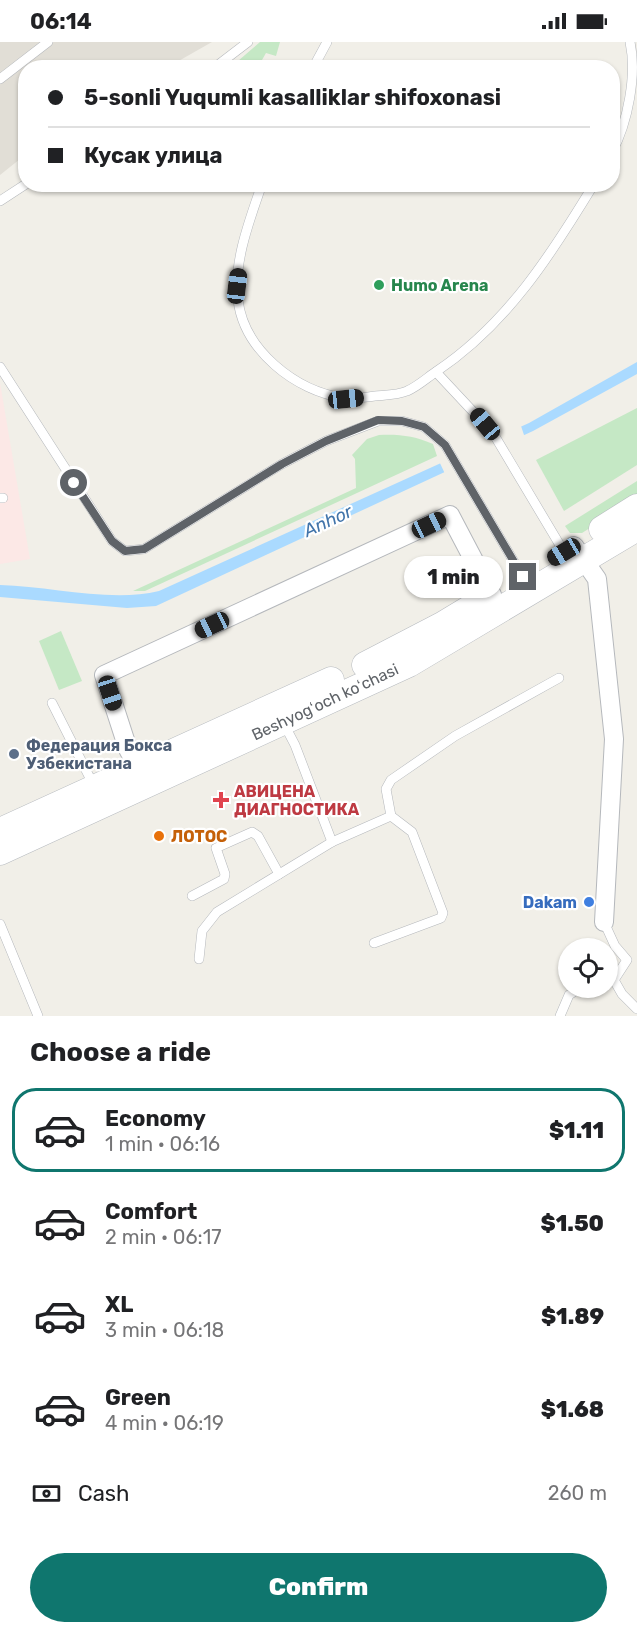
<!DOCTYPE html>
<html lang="en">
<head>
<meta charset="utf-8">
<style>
	body { margin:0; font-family:Rubik,sans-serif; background:#f6f6f6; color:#202124; height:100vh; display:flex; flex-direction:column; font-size:22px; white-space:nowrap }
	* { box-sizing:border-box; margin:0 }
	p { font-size:20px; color:#757577 }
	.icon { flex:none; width:33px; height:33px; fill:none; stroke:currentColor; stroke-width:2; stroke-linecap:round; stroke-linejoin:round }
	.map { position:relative; height:974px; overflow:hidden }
	.sheet { display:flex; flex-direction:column; background:#fff; flex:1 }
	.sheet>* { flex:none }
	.hud { position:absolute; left:18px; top:18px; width:602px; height:132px; border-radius:24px; box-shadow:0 2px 4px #0004; display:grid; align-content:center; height:132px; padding:0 30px; background:#fff }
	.buttons { position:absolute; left:558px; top:896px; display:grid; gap:12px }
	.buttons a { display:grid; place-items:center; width:60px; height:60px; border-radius:50%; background:#fff; box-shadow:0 2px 4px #0004; font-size:30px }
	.end { position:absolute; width:27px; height:27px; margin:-14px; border:8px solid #5f6368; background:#fff; box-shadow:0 0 0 3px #fff }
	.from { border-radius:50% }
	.bubble { position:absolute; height:42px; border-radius:21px; background:#fff; box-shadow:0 2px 4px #0004; font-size:20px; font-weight:800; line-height:42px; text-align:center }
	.car { position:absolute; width:18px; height:36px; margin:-18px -9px; border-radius:8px; box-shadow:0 0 4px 2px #0007; background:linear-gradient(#222 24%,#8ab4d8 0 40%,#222 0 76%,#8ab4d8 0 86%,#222 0) }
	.hud b { display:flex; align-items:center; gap:21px; height:57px; font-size:22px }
	.hud b+b { border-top:2px solid #e0e0e0 }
	.hud i { width:15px; height:15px; background:#202124 }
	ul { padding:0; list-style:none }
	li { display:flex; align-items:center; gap:18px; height:84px; margin:0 12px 9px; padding:0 18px; border:3px solid transparent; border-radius:24px }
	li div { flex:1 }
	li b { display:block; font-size:22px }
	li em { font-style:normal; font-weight:800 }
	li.on { border-color:#0f766e }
	li>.icon { width:54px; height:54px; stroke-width:1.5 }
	h2 { padding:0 30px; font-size:27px; line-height:72px }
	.pay { display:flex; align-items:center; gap:15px; height:66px; padding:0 30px; font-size:22px }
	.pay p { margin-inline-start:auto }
	.primary-button { display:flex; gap:12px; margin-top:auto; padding:12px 30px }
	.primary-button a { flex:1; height:69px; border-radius:36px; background:#0f766e; color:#fff; font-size:24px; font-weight:800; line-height:69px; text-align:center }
	.status { display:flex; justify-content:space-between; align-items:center; height:42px; padding:0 30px; background:#fff; direction:ltr }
	.status svg { height:16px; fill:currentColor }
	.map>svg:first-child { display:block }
	.education { fill:#e1ded6 }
	.medical { fill:#fce8e6 }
	.green { fill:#c5e8c5 }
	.water { fill:#aadaff }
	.pier { fill:#f1efe8 }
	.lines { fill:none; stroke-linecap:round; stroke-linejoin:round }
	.lane-casing { stroke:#b5b8bc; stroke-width:10 }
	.street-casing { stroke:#b5b8bc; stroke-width:20 }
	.secondary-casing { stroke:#b6babf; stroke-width:27 }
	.lane { stroke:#fff; stroke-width:9 }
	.street { stroke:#fff; stroke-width:18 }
	.secondary { stroke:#fff; stroke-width:26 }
	.route { stroke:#5f6368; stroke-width:8 }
	.leisure-dot { fill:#2e9e5b; stroke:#fff; stroke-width:2 }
	.service-dot { fill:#5c6f8a; stroke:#fff; stroke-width:2 }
	.health-dot { fill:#e0444e; stroke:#fff; stroke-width:2 }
	.food-dot { fill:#e8710a; stroke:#fff; stroke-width:2 }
	.shop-dot { fill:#3f7fe0; stroke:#fff; stroke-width:2 }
	.labels { text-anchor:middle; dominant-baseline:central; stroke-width:4.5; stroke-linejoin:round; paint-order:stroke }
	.leisure-label { font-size:16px; font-weight:bold; fill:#27864d; stroke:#fff; text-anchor:start }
	.street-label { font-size:16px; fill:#5f6368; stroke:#fff }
	.service-label { font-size:16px; font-weight:bold; fill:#4e5e75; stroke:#fff; text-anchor:start }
	.health-label { font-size:16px; font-weight:bold; fill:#be3a42; stroke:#fff; text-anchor:start }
	.food-label { font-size:16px; font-weight:bold; fill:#c56008; stroke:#fff; text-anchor:start }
	.shop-label { font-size:16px; font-weight:bold; fill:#366cbe; stroke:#fff; text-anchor:end }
	.water-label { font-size:18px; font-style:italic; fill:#4174aa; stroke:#fff }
</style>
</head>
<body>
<div class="status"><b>06:14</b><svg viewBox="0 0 49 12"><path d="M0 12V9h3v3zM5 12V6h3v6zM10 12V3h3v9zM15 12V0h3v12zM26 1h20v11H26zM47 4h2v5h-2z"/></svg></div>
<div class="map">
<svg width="637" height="974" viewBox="0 0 637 974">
	<rect width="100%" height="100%" fill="#f1efe8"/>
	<polygon class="education" points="0,0 212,0 168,25 26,26 25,113 0,133"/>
	<polygon class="medical" points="0,341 30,517 0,522"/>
	<g class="green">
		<polygon points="260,0 280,0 276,14 266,11 258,25 231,25"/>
		<polygon points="637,366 637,423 564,469 536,418"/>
		<path d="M 379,393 C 399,392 415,394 433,402 L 437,414 L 145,549 L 133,549 L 356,446 L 355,417 L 352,413 L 367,397 Z"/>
		<polygon points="637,439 637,456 582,491 570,491 565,484"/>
		<polygon points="61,589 82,639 59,648 39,599"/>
	</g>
	<path class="water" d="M 637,320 L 637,332 L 533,389 L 156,564 L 127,566 L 0,555 L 0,543 C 50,544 111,561 159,549 L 529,381 Z"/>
	<polygon class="pier" points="520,381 525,396 446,434 439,419"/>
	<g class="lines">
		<g class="lane-casing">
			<g id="lane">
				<polyline points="214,26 248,0"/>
				<polyline points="313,26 327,0"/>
				<polyline points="0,37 48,0"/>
				<path d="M 612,110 C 628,80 637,33 630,0"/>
				<path d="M 262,142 C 250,177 233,220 238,258 C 244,308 295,349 344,356 C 354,358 365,355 375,354 C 385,353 398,353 407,349 C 417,345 428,335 437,329 C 507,282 551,213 594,142"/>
				<polyline points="0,159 26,142"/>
				<polyline points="0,325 112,499 125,509 144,507 282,422 326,399 378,379 402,379 424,385 445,403 523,535"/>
				<polyline points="436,330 493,391 564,510"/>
				<polyline points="0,456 3,456"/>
				<polyline points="52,661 94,744"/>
				<polyline points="284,682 295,703 332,800"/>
				<polyline points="391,774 386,747 391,738 455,694 559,636"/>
				<polyline points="192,854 224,837 225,832 216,806 252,790 258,794 279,832"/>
				<polyline points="604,880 615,904 627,918 614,938"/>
				<polyline points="0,882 38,974"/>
				<polyline points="199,917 202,889 217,870 332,800 391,774 412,790 443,871 441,876 374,901"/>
				<polyline points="614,938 622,952 637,967"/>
				<polyline points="560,974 569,953 581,945"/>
			</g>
		</g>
		<g class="street-casing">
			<g id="street">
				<polyline points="574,504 597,537 614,697 604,880"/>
				<polyline points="138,726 128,707 104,633 450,473 492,553"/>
			</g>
		</g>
		<g class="secondary-casing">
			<g id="secondary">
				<polyline points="602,487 637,465"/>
				<polyline points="365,623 442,583 485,557"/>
				<polyline points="0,789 331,638"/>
				<polyline points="0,810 409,622 637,486"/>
			</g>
		</g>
		<use href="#lane" class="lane"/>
		<use href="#street" class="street"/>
		<use href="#secondary" class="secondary"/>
	</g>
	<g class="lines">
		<polyline class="route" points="74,441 112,499 125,509 144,507 282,422 326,399 378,378 402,379 424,385 445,403 523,535"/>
	</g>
	<circle class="leisure-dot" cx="379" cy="243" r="6"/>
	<circle class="service-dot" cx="14" cy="712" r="6"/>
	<path class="health-dot" d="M218 749h6v6h6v6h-6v6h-6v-6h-6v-6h6z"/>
	<circle class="food-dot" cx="159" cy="794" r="6"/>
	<circle class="shop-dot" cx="589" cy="860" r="6"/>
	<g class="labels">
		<g class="leisure-label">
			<text x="391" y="243">Humo Arena</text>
		</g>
		<g class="street-label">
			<text transform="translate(325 660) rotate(-25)">Beshyogʻoch koʻchasi</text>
		</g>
		<g class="service-label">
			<text x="26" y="703">Федерация Бокса<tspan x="26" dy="18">Узбекистана</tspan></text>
		</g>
		<g class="health-label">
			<text x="234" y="749">АВИЦЕНА<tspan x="234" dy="18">ДИАГНОСТИКА</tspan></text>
		</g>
		<g class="food-label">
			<text x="171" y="794">ЛОТОС</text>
		</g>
		<g class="shop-label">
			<text x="577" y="860">Dakam</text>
		</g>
		<g class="water-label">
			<text transform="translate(328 479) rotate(-25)">Anhor</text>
		</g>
	</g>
</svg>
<div class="buttons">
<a><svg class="icon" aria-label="locate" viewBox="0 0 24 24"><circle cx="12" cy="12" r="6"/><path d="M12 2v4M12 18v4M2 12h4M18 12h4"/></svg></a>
</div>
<i class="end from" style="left:74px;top:441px"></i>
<i class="end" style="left:523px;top:535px"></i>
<div class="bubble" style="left:404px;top:514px;width:99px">1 min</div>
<i class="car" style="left:237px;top:244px;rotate:7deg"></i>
<i class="car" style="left:346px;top:357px;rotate:84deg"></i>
<i class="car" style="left:485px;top:382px;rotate:320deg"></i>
<i class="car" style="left:429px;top:483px;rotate:65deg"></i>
<i class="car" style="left:564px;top:510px;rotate:239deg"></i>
<i class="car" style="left:212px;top:583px;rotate:245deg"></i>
<i class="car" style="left:110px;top:651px;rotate:162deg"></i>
<div class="hud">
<b><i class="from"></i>5-sonli Yuqumli kasalliklar shifoxonasi</b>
<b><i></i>Кусак улица</b>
</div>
</div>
<section class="sheet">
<h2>Choose a ride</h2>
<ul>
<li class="on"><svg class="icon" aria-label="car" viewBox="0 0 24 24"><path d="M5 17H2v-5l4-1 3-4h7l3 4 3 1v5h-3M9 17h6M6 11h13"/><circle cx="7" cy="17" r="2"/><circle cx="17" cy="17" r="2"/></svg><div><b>Economy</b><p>1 min · 06:16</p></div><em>$1.11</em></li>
<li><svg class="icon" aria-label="car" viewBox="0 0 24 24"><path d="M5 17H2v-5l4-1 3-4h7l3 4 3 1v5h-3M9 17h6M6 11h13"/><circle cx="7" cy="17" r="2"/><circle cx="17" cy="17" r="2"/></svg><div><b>Comfort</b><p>2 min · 06:17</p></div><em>$1.50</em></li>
<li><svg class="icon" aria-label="car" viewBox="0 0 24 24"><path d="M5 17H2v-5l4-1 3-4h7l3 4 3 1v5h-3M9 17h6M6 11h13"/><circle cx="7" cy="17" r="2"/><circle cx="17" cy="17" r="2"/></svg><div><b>XL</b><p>3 min · 06:18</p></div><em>$1.89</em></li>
<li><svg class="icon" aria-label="car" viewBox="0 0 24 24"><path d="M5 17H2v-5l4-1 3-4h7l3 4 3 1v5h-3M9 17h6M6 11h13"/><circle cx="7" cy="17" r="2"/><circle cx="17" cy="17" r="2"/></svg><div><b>Green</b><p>4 min · 06:19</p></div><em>$1.68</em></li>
</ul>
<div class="pay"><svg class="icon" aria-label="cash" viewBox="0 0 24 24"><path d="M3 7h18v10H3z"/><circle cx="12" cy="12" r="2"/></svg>Cash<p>260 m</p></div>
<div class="primary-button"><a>Confirm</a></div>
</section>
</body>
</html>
